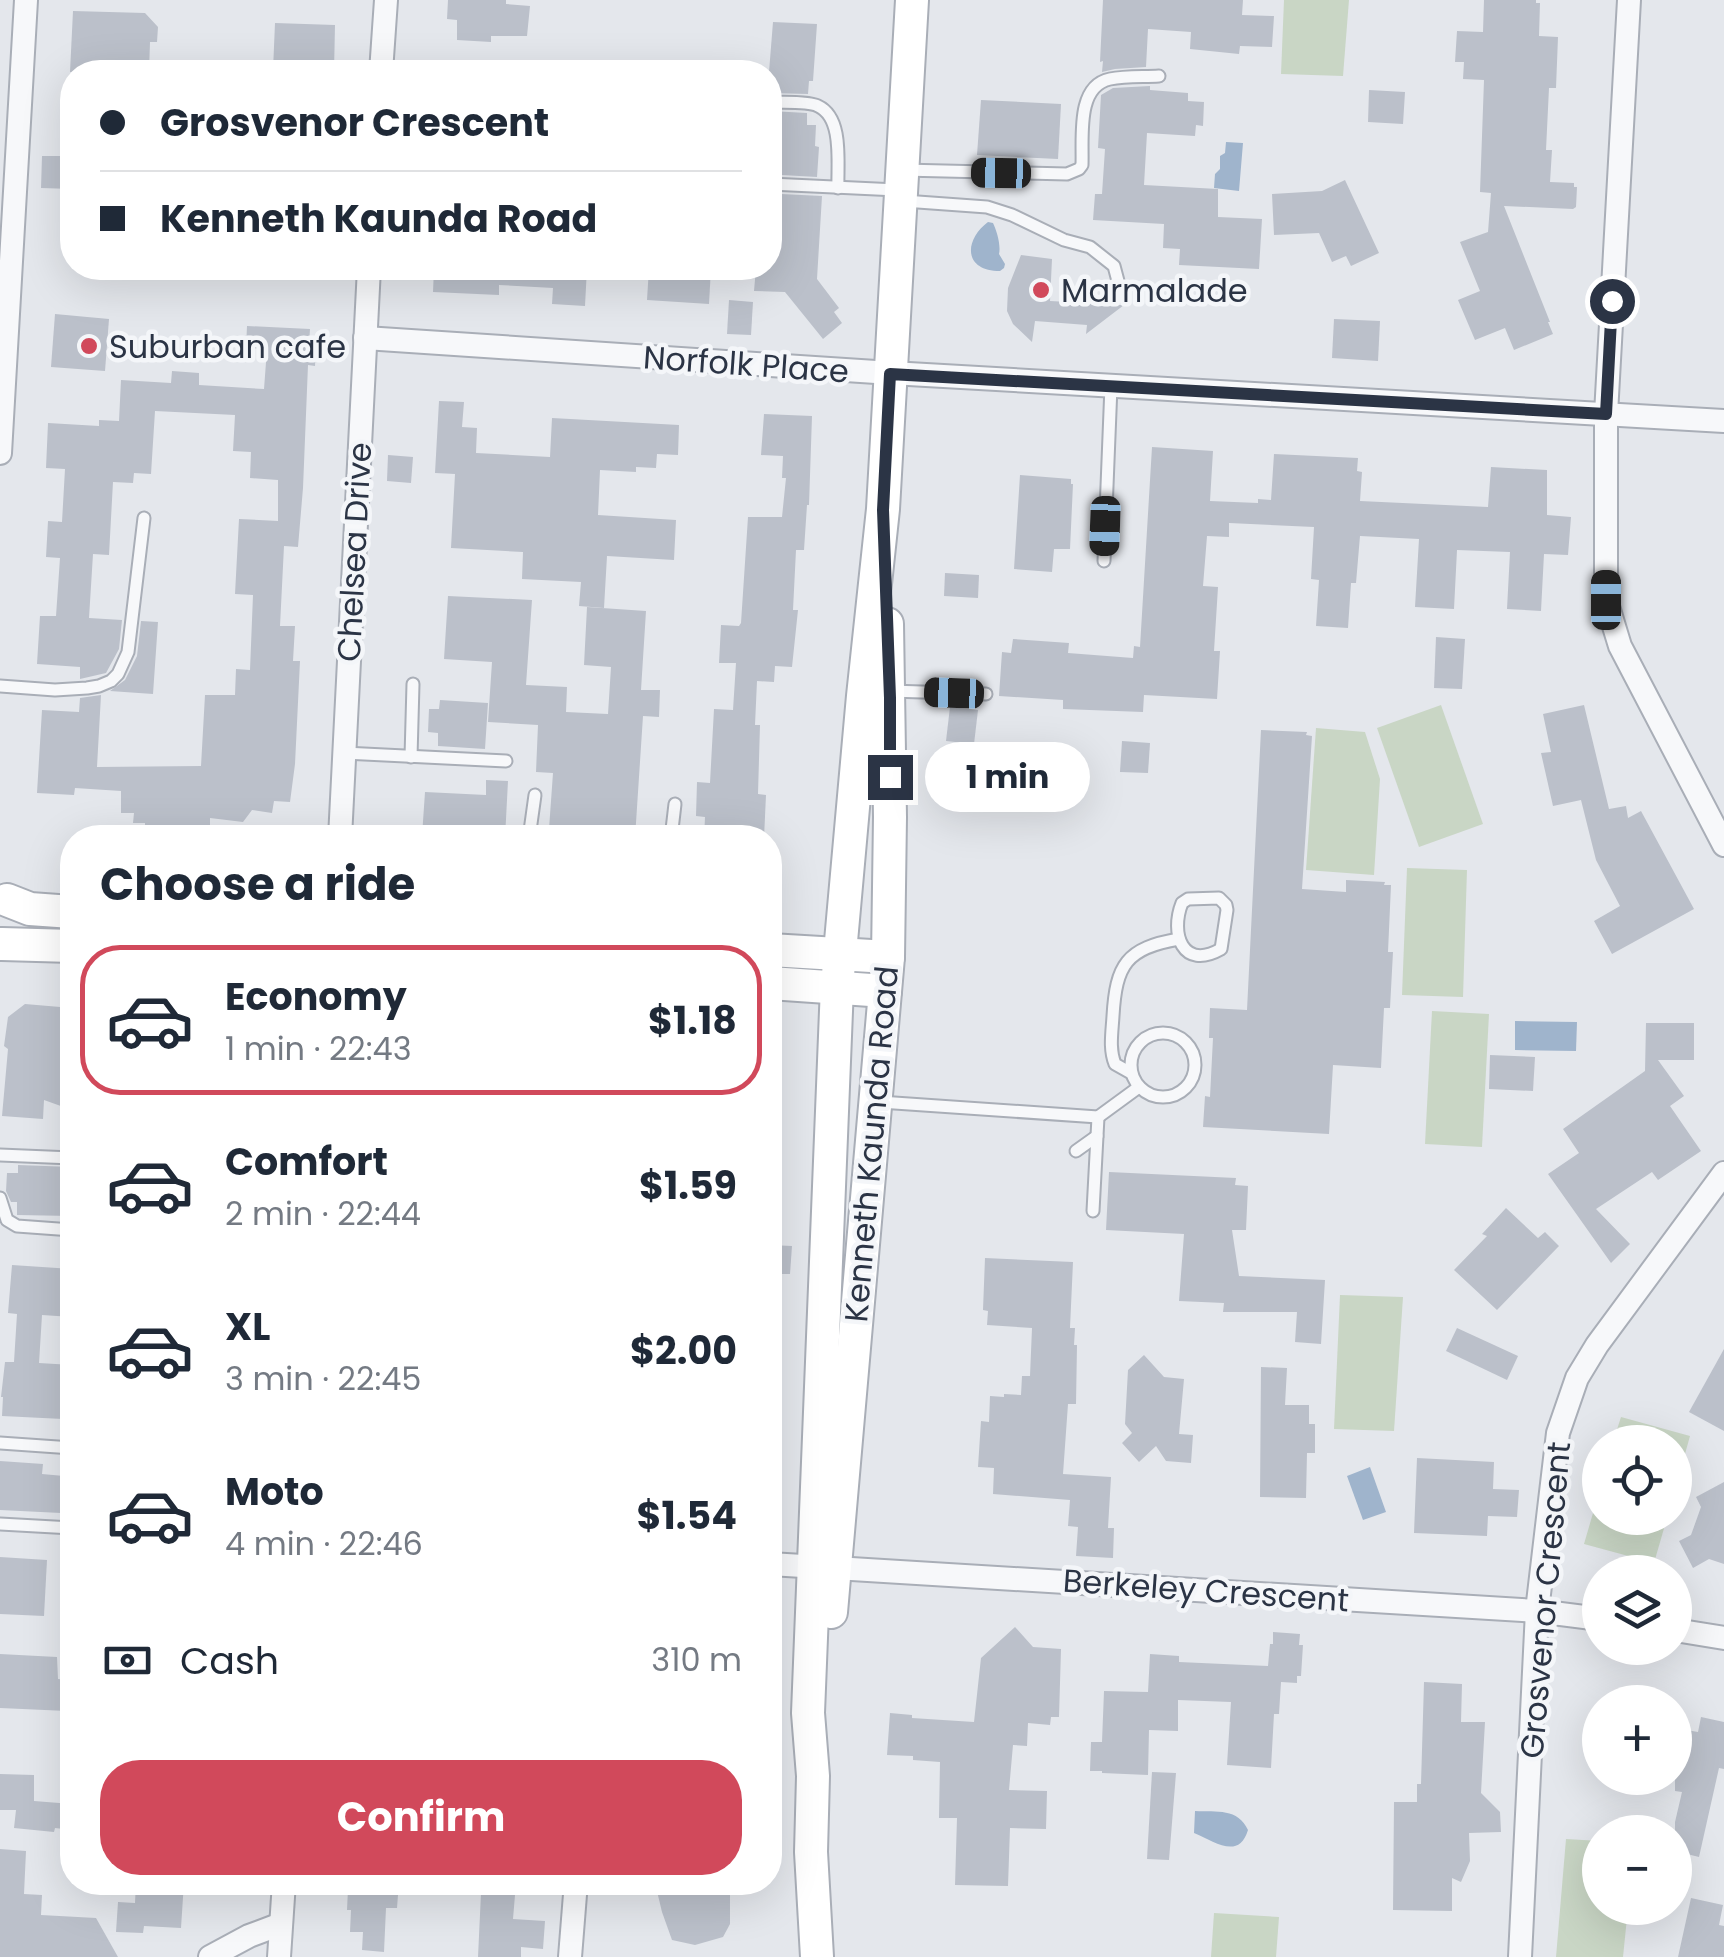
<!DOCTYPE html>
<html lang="en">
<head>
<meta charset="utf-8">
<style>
	body { margin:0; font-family:Poppins,sans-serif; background:#f2f2f3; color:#1f2937; height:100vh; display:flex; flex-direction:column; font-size:38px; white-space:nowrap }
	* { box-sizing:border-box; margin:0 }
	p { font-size:32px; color:#747a83 }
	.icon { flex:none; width:55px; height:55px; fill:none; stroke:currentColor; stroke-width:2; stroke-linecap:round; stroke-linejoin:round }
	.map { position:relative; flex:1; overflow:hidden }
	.drawer { position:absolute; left:60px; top:825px; width:722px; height:1070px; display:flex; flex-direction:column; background:#fff; border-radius:40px; box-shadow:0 10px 40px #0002 }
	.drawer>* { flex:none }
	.guide { position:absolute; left:60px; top:60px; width:722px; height:220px; border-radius:40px; box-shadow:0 10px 40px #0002; display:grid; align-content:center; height:220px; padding:0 40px; background:#fff }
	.tools { position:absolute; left:1582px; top:1425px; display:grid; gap:20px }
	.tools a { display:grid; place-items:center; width:110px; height:110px; border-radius:50%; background:#fff; box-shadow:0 10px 40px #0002; font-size:50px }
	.end { position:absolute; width:45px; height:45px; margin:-22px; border:12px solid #2b3445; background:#fff; box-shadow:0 0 0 5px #fff }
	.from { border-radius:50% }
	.bubble { position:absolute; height:70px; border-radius:35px; background:#fff; box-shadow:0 10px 40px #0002; font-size:32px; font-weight:700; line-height:70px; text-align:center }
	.car { position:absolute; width:30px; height:60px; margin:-30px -15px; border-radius:12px; box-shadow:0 0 8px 2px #0007; background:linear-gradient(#222 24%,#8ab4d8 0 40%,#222 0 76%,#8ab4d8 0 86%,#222 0) }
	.guide b { display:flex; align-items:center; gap:35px; height:95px; font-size:38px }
	.guide b+b { border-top:2px solid #e0e1e3 }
	.guide i { width:25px; height:25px; background:#1f2937 }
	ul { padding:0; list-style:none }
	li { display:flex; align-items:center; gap:30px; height:150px; margin:0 20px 15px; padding:0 20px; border:5px solid transparent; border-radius:40px }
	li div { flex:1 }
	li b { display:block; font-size:38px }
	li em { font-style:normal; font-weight:700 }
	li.on { border-color:#d1495b }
	li>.icon { width:90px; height:90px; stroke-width:1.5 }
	h2 { padding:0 40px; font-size:45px; line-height:120px }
	.pay { display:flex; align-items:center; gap:25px; height:110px; padding:0 40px; font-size:38px }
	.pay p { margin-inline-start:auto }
	.action { display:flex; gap:20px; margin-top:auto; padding:20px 40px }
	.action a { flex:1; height:115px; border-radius:40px; background:#d1495b; color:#fff; font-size:40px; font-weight:700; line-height:115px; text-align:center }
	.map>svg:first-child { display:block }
	.green { fill:#c9d6c5 }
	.water { fill:#9fb4cc }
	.building { fill:#bbc0ca }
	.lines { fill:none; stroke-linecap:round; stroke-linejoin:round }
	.lane-casing { stroke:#a9aeb7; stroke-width:15 }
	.street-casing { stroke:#a9aeb7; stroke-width:26 }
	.secondary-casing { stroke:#a9aeb7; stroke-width:36 }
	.lane { stroke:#f7f8fa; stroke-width:11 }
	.street { stroke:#f7f8fa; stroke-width:22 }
	.secondary { stroke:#fff; stroke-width:32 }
	.route { stroke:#2b3445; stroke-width:12 }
	.poi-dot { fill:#d1495b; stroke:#f4f6f9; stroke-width:4 }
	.labels { text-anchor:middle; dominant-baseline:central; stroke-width:9; stroke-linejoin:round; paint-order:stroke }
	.poi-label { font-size:32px; fill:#2b3445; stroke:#f4f6f9; text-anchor:start }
	.street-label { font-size:32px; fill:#2b3445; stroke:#f4f6f9 }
</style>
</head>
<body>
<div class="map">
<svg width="1724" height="1957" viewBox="0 0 1724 1957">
	<rect width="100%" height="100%" fill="#e4e7ec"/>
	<g class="green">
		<polygon points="1284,0 1349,0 1343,76 1281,74"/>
		<polygon points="1441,705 1483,824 1419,847 1377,728"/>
		<polygon points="1316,728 1365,732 1380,779 1374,875 1306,870"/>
		<polygon points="1407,868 1467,870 1463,997 1402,995"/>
		<polygon points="1432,1011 1489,1014 1482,1147 1425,1144"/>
		<polygon points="1340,1295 1403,1297 1394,1431 1334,1429"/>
		<polygon points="1621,1417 1690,1436 1675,1490 1675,1442 1613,1442"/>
		<polygon points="1600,1489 1600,1518 1667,1518 1654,1563 1584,1544"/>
		<polygon points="1566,1839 1600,1841 1600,1908 1628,1908 1623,1957 1556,1957"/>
		<polygon points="1214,1913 1279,1917 1276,1957 1211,1957"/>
	</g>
	<g class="water">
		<polygon points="1226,142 1243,143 1239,191 1214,188 1215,174 1220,169 1220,156 1225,153"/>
		<path d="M 988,222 L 993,223 C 997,231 1001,246 999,254 L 1005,264 L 1004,268 L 1000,271 C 963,271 964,240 988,222 Z"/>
		<polygon points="1515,1021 1577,1022 1576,1051 1515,1050"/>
		<polygon points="1370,1467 1386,1512 1363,1520 1347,1476"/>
		<path d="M 1195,1811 C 1217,1812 1238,1808 1248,1830 C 1239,1860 1215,1842 1194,1833 Z"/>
	</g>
	<g class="building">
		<polygon points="448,0 506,0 506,4 530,6 527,36 491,36 491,42 457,40 457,20 447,19"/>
		<polygon points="1103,0 1243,0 1242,15 1274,16 1272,47 1240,46 1239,54 1190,49 1191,32 1148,29 1146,67 1115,69 1102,72 1103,61 1100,62"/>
		<polygon points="1484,0 1536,0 1536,3 1540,3 1539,36 1558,37 1556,88 1549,88 1546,150 1552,150 1550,182 1574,183 1574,187 1577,187 1576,207 1573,209 1504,206 1550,322 1548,322 1553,334 1514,350 1505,328 1475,340 1458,300 1480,291 1460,242 1488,232 1491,193 1480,192 1484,80 1463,79 1464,62 1455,62 1457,31 1483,32"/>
		<polygon points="73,11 145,13 158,27 157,42 150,42 149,72 70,72"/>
		<polygon points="773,22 817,24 813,81 809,81 808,94 770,93 769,72"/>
		<polygon points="275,23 335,25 334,72 287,72 287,70 273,70"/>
		<polygon points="1150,86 1150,90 1188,93 1188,101 1204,102 1203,126 1196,125 1195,136 1147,133 1144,185 1218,189 1218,217 1262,219 1259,269 1179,265 1180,249 1163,248 1164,224 1093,220 1095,194 1102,194 1105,149 1098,148 1101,95 1113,88"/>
		<polygon points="1369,90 1405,92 1403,124 1368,122"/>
		<polygon points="981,100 1061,104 1058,159 977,155"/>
		<polygon points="770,111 807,113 807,125 816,125 815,146 819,147 817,177 782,175 782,171 770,170"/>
		<polygon points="42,156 72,156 72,189 41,188"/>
		<polygon points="1345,180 1379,253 1351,266 1346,256 1332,262 1319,233 1274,235 1272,194 1322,191"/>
		<polygon points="781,194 822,196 817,279 839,308 834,312 842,323 823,339 785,292 754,291 756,268 770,268 770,222 780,223"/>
		<polygon points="1021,255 1052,259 1050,301 1088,303 1088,299 1114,301 1119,305 1124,305 1086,334 1087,325 1035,321 1032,342 1013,324 1007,311 1008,288"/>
		<polygon points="434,268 587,268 585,306 552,304 553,288 499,285 499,295 433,292"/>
		<polygon points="649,268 711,268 709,304 647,300"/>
		<polygon points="729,300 753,302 751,335 727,334"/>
		<polygon points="55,314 109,319 105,371 51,367"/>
		<polygon points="1334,319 1380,321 1378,361 1332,358"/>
		<polygon points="247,326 310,329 309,344 316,345 315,366 308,365 303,488 298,547 284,546 280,626 295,626 293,661 300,661 295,764 290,802 274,801 272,813 252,810 243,822 210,818 210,838 145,835 145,823 133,823 134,813 121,813 121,791 75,788 74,795 37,793 42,710 79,712 80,698 101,695 97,767 201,766 205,695 235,695 236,669 250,670 253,595 235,594 239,519 278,521 278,480 250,478 251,452 233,451 235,415 155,411 151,474 134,473 133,483 113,482 109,555 93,554 89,618 122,620 119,649 106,673 80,679 80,667 37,664 40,616 56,616 60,558 46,557 48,521 62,522 65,469 46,468 48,423 99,426 99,420 119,421 121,380 171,383 172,371 199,373 199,385 264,389 267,349 246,348"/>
		<polygon points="439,401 464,402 462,427 477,428 476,453 550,457 552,418 679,425 678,455 657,454 656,468 636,467 636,472 600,470 598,515 676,520 674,560 607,556 604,608 579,606 581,582 522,579 523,552 451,548 455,474 435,473"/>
		<polygon points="764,414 812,416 809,505 807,505 804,550 796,550 793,610 798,610 792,667 775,666 774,682 757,681 755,725 760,725 758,794 766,795 764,838 704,838 705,817 696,816 697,782 710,783 714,709 733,710 736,663 719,663 721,625 739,626 741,623 748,517 782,517 786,478 782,478 783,456 761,455"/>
		<polygon points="1152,447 1213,451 1210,501 1258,503 1258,499 1271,500 1274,454 1358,458 1357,471 1362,472 1360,501 1488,507 1491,467 1547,470 1547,515 1571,517 1568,555 1544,554 1541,611 1507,609 1510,552 1457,550 1454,609 1415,607 1419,539 1360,536 1356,583 1351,583 1348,628 1316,626 1319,580 1311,579 1314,527 1229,523 1229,537 1207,536 1203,586 1218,587 1214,651 1220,651 1217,699 1144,695 1143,712 1063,709 1063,700 999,696 1002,652 1011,653 1013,639 1069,643 1068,653 1133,658 1134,646 1140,647"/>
		<polygon points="388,455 413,457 411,483 387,481"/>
		<polygon points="1020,475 1071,479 1071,484 1073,484 1070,549 1054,549 1052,572 1014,569"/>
		<polygon points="945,573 979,575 978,598 944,596"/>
		<polygon points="448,596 532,600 526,685 567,687 566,712 608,714 611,667 584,665 587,607 646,611 641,690 660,690 659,717 643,716 635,838 588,838 589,831 549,829 553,773 536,772 538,725 488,722 492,662 444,659"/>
		<polygon points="141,621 158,622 153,694 110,691 125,680 137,656"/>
		<polygon points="1436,637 1465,639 1462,689 1434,688"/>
		<polygon points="440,700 488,703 485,749 438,746 438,733 428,732 429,709 439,709"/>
		<polygon points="1584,705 1609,809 1626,806 1628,818 1641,811 1694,909 1612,954 1594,921 1620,906 1596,860 1581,800 1553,806 1541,753 1551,752 1543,714"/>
		<polygon points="950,707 978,710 974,744 946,741"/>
		<polygon points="1261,730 1307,732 1306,735 1312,736 1302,889 1346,892 1346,880 1385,882 1384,885 1391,885 1388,952 1393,952 1390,1008 1384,1008 1381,1068 1333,1065 1329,1134 1203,1127 1205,1096 1210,1097 1213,1038 1209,1038 1210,1008 1247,1010"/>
		<polygon points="1122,741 1150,743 1148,773 1120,772"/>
		<polygon points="486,780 508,781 505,838 422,836 425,792 486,795"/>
		<polygon points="25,1004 72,1008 72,1110 44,1100 43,1119 2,1116 8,1049 4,1046 8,1017"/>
		<polygon points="1646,1023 1694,1023 1694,1060 1658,1060 1684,1096 1670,1106 1701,1151 1658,1180 1652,1172 1596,1209 1630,1244 1611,1263 1548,1174 1579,1153 1563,1129 1645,1071"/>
		<polygon points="1490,1055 1535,1057 1533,1091 1489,1089"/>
		<polygon points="18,1165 72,1167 72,1216 17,1215 17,1202 11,1202 6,1191 7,1173 18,1173"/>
		<polygon points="1109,1172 1236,1178 1235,1185 1248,1186 1246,1230 1232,1230 1239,1276 1325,1280 1321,1344 1295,1342 1297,1312 1223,1312 1224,1303 1179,1301 1184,1234 1106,1230"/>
		<polygon points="1506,1208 1538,1238 1545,1232 1559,1246 1497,1310 1454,1270 1487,1236 1482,1234"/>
		<polygon points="770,1245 792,1246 790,1274 770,1274"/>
		<polygon points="985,1258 1073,1262 1070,1328 1075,1328 1074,1345 1077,1345 1076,1404 1068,1404 1063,1474 1111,1477 1108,1528 1114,1528 1113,1558 1076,1556 1078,1527 1068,1526 1070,1500 993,1494 994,1468 978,1467 981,1421 989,1422 990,1396 1004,1397 1004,1394 1021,1395 1022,1376 1030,1376 1032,1328 987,1325 988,1311 983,1310"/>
		<polygon points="12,1265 72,1269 72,1317 42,1315 39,1363 72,1365 72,1388 64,1388 63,1419 2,1416 3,1397 1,1397 5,1362 14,1362 17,1314 8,1313"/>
		<polygon points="1457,1328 1518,1356 1507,1380 1446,1351"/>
		<polygon points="1724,1349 1724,1431 1689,1412"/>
		<polygon points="1144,1355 1164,1377 1184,1379 1179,1434 1193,1435 1191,1463 1166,1461 1156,1446 1139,1462 1122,1443 1132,1433 1125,1424 1128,1370"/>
		<polygon points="1261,1367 1287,1368 1285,1405 1309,1405 1309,1424 1315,1424 1315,1453 1307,1453 1306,1498 1260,1497"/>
		<polygon points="1417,1458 1494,1462 1493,1489 1519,1490 1517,1517 1488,1516 1487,1536 1414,1533"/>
		<polygon points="0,1461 43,1464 42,1474 64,1476 61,1513 0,1510"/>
		<polygon points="1724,1482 1724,1564 1709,1559 1693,1568 1679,1541 1691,1535 1701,1507 1696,1497"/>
		<polygon points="0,1557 47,1560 44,1616 0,1614"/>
		<polygon points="1015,1627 1033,1647 1061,1649 1059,1717 1051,1717 1050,1725 1028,1723 1027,1746 1013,1745 1009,1790 1047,1791 1046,1829 1010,1828 1008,1886 955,1885 957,1818 939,1818 940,1762 913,1760 913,1756 887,1755 890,1713 912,1715 912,1718 974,1722 981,1658"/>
		<polygon points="1273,1632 1300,1634 1299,1645 1303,1645 1301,1676 1297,1676 1297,1683 1281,1682 1279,1714 1274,1714 1271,1768 1227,1765 1231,1702 1178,1700 1178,1731 1149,1730 1148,1775 1102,1773 1102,1771 1090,1771 1091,1742 1102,1742 1104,1691 1148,1692 1150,1654 1179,1656 1179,1662 1268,1666 1270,1644 1273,1644"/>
		<polygon points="0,1654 57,1657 58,1679 68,1680 67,1711 0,1708"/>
		<polygon points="1424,1682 1462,1684 1461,1722 1485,1722 1481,1793 1500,1812 1501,1832 1469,1833 1470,1861 1461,1882 1452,1878 1452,1911 1393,1910 1394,1802 1417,1802 1417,1784 1421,1784"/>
		<polygon points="1701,1717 1724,1722 1724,1769 1719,1768 1699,1857 1675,1851 1675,1822 1682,1792 1675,1791 1675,1728 1698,1732"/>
		<polygon points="1152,1772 1176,1773 1169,1860 1147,1859"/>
		<polygon points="0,1774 34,1775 34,1801 72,1804 72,1830 55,1828 54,1832 14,1828 16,1810 0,1810"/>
		<polygon points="0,1849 26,1851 24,1894 42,1895 41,1915 96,1918 118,1957 0,1957"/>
		<polygon points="136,1882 184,1882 181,1928 144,1926 143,1933 116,1932 118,1902 135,1903"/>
		<polygon points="352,1882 399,1882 397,1908 386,1908 384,1952 362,1950 363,1932 350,1932 351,1910 347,1910 348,1889 352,1890"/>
		<polygon points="730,1886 730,1924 723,1937 695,1945 672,1940 662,1912 656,1887"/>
		<polygon points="481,1893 515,1895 513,1919 545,1921 543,1949 521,1947 521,1957 478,1957"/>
		<polygon points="1691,1898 1723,1905 1719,1925 1724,1926 1724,1957 1678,1957"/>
	</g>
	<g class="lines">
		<g class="lane-casing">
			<g id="lane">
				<path d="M 770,102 C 782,103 808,101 818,106 C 844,118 837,164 838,188"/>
				<path d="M 903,170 L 1067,174 L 1079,169 L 1082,165 C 1083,137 1076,86 1110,79 C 1126,76 1143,77 1159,76"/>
				<polyline points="770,184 897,190"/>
				<polyline points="904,201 987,207 1012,215 1064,240 1090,247 1114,266 1122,296"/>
				<polyline points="1104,561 1111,386"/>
				<polyline points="0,686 55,690 87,688 99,686 111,681 118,674 128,652 144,518"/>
				<polyline points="890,691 986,694"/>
				<polyline points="344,753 506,761"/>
				<polyline points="411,757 413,684"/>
				<polyline points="529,838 535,795"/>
				<polyline points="671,838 675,804"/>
				<path d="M 1219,898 L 1226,905 L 1227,910 L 1221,949 C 1182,971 1170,933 1182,903 L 1188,899 Z"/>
				<circle cx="1163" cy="1065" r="32"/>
				<path d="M 1131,1073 L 1115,1064 C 1109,1049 1112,1033 1113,1016 C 1116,965 1126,948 1179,939"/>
				<polyline points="880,1102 1098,1117 1139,1087"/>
				<polyline points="1076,1151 1097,1136"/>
				<polyline points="0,1155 72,1158"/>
				<polyline points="0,1198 7,1220 17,1226 72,1230"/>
				<polyline points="1093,1211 1098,1117"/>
				<polyline points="0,1443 72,1448"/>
				<polyline points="0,1524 72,1528"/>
			</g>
		</g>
		<g class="street-casing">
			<g id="street">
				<polyline points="1629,0 1606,414 1606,600 1620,646 1724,845"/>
				<polyline points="381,72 386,0"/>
				<polyline points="365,338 891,373 1724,421"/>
				<polyline points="0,453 26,0"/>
				<polyline points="340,838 369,268"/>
				<polyline points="770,1564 1537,1611 1600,1619"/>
				<polyline points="1675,1630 1724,1638"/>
				<polyline points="210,1957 249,1936 281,1924"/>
				<polyline points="279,1957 284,1882"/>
				<polyline points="570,1957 576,1882"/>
				<polyline points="1520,1957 1537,1611 1558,1433 1577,1378 1597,1345 1724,1173"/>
			</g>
		</g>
		<g class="secondary-casing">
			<g id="secondary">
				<polyline points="7,900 30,909 72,912"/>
				<polyline points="2,944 72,946"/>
				<polyline points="770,950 888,957"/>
				<polyline points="770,983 885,991"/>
				<polyline points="831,1612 888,957 890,817 887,624"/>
				<polyline points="817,1957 811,1852 813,1776 808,1713 837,986 863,696 883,509 912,0"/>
			</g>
		</g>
		<use href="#lane" class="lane"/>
		<use href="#street" class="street"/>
		<use href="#secondary" class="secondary"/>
	</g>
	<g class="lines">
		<polyline class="route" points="890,777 890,698 883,510 890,374 1606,414 1612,301"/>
	</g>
	<g class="poi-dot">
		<circle cx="1041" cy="290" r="10"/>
		<circle cx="89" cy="346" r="10"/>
	</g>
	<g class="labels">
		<g class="poi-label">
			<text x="1061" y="290">Marmalade</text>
			<text x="109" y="346">Suburban cafe</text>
		</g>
		<g class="street-label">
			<text transform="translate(746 364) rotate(4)">Norfolk Place</text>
			<text transform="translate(354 552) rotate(-87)">Chelsea Drive</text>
			<text transform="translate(871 1144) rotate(-85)">Kenneth Kaunda Road</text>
			<text transform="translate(1206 1590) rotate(4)">Berkeley Crescent</text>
			<text transform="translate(1545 1600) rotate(-85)">Grosvenor Crescent</text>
		</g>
	</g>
</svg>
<div class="tools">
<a><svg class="icon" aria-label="locate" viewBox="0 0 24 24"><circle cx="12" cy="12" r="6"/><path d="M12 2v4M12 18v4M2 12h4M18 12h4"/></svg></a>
<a><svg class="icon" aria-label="layers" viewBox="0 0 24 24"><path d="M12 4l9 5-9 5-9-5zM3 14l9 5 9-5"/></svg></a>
<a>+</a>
<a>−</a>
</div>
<i class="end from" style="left:1612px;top:301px"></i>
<i class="end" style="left:890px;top:777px"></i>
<div class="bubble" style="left:925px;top:742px;width:165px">1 min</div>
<i class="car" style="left:1001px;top:173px;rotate:271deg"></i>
<i class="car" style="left:1105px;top:526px;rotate:182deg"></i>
<i class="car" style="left:1606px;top:600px;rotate:0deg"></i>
<i class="car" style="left:954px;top:693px;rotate:272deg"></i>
<div class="guide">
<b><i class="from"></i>Grosvenor Crescent</b>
<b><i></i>Kenneth Kaunda Road</b>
</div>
<section class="drawer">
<h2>Choose a ride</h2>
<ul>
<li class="on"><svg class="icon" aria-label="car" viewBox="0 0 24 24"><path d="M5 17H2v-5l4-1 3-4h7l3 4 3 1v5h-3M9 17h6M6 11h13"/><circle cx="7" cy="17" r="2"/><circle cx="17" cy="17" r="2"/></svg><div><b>Economy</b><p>1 min · 22:43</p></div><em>$1.18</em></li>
<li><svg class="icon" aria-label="car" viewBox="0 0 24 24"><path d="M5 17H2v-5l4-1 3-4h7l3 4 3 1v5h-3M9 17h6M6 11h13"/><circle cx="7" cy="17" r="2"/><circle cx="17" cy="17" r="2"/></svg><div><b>Comfort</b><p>2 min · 22:44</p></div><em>$1.59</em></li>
<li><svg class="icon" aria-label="car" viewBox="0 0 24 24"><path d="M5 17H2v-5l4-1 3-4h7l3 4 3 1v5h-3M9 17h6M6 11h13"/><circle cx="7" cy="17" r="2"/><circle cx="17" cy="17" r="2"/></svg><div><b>XL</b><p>3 min · 22:45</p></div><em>$2.00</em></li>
<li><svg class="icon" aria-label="car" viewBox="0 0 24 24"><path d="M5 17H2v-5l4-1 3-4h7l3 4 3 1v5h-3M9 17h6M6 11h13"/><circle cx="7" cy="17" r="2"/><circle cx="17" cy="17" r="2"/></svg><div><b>Moto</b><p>4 min · 22:46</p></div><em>$1.54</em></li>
</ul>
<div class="pay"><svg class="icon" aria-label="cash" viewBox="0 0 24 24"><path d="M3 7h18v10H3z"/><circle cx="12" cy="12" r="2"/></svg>Cash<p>310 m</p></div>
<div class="action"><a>Confirm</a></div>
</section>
</div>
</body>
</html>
